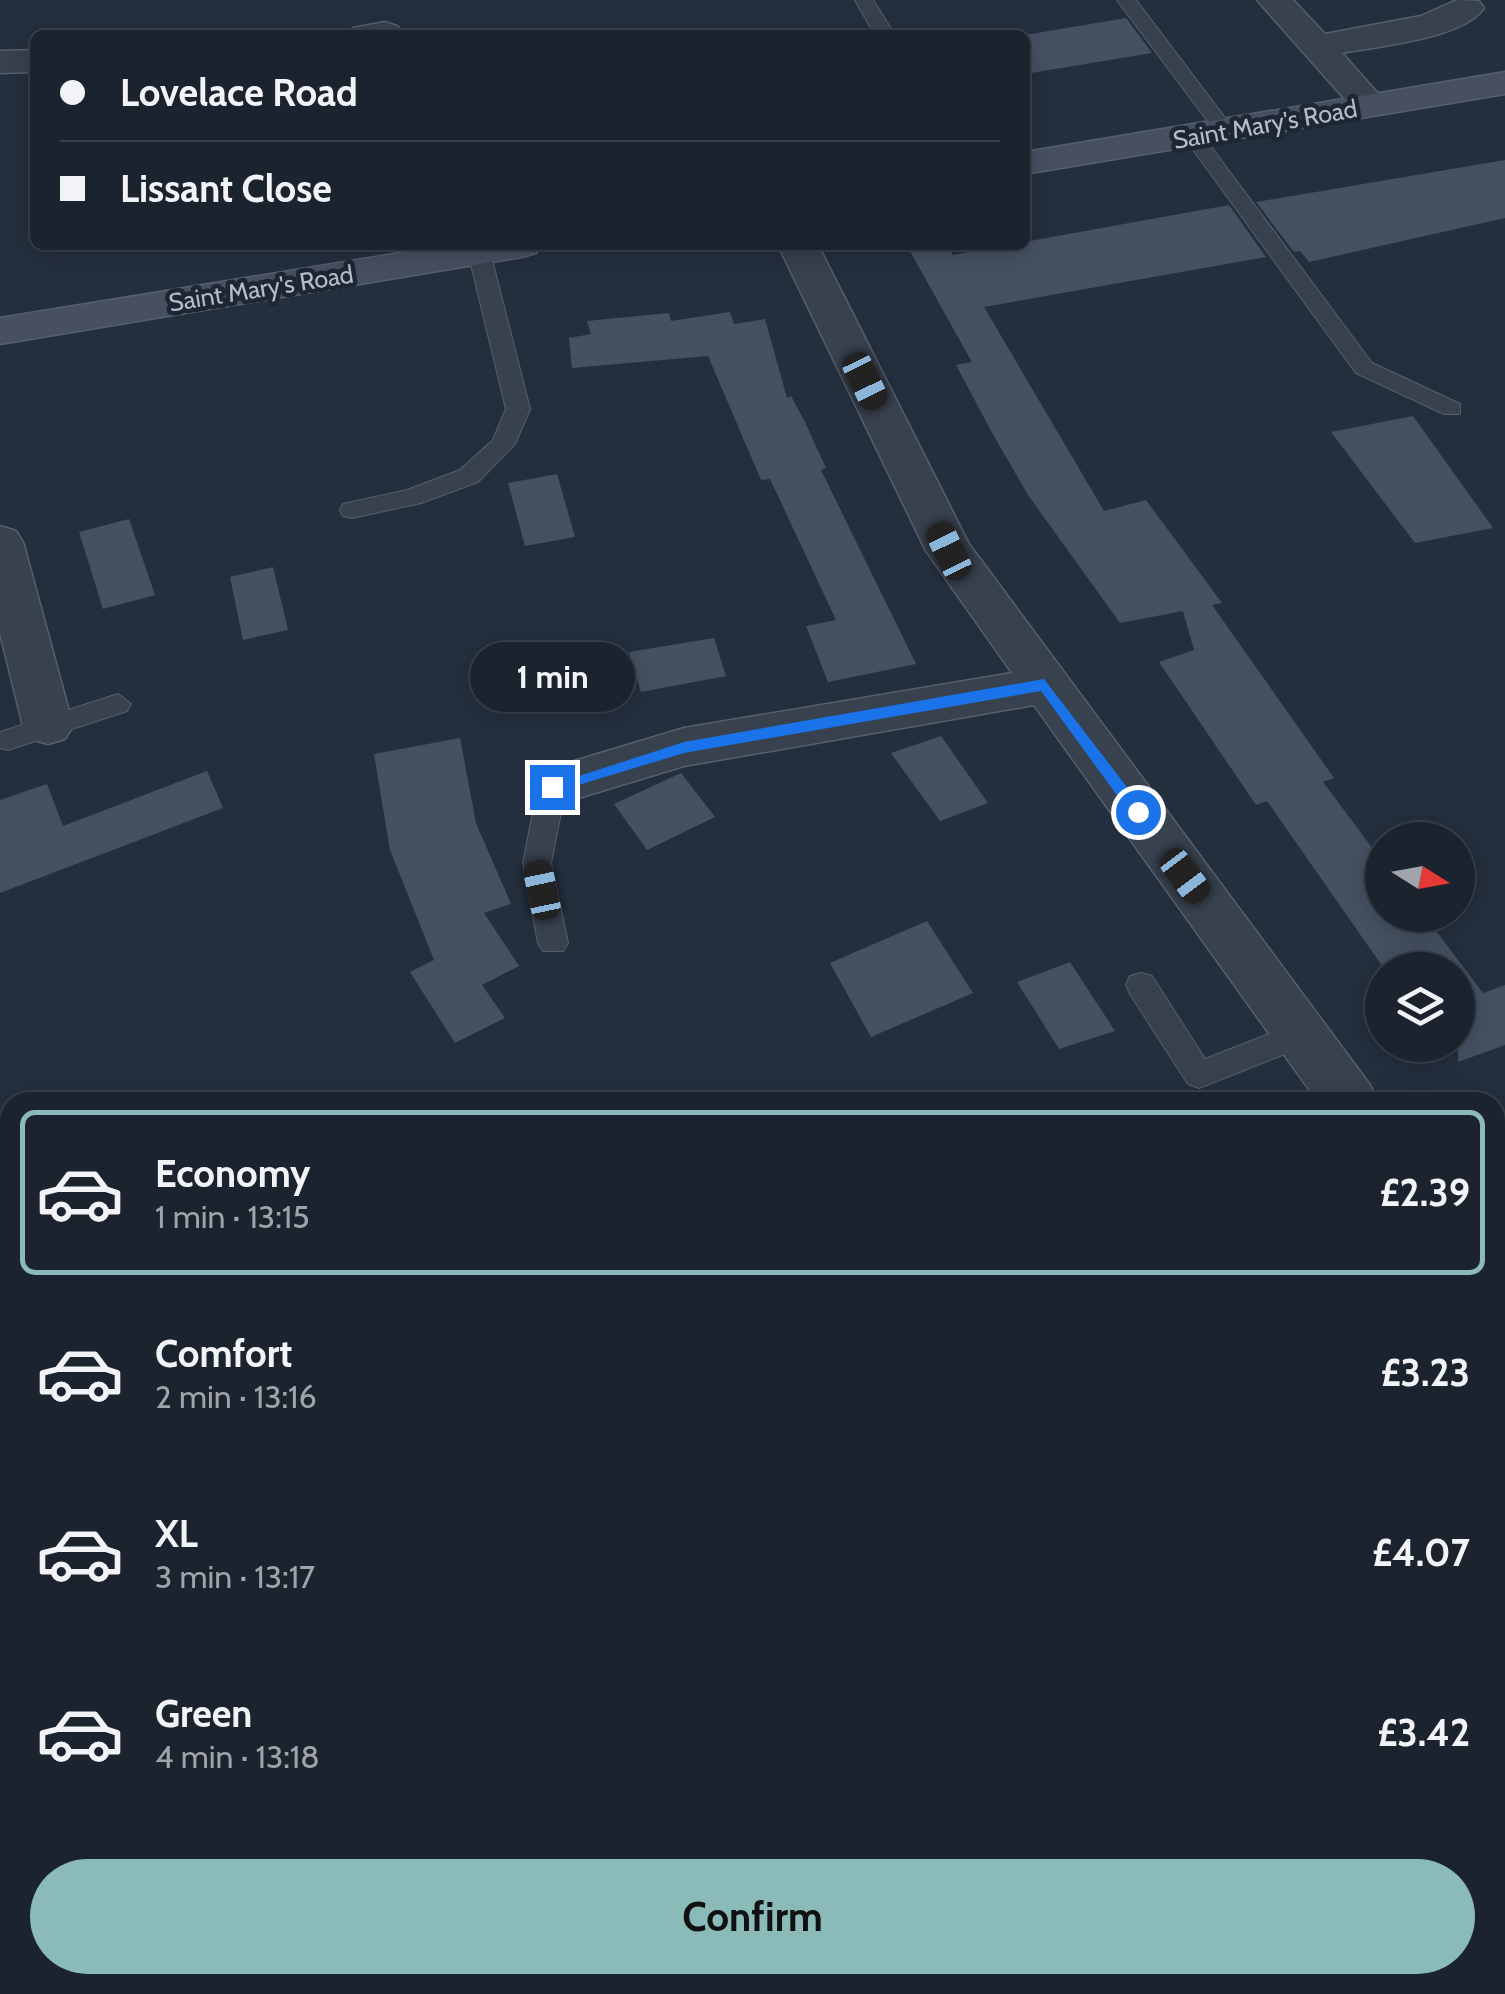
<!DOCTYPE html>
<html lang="en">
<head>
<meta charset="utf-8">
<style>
	body { margin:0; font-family:Cabin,sans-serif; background:#282f3a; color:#f1f3f6; height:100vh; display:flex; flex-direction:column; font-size:38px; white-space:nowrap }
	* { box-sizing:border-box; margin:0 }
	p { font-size:32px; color:#a0a4aa }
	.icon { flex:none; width:55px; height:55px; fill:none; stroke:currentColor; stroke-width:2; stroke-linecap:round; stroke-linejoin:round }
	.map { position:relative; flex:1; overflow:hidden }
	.drawer { position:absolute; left:0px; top:1092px; width:1505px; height:902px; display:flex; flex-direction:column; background:#1b232e; border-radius:30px 30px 0 0; box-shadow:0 5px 25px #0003,0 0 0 2px #39404a }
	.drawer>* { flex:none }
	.guide { position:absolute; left:30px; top:30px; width:1000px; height:220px; border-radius:15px; box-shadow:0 5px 25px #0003,0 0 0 2px #39404a; display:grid; align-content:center; height:220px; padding:0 30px; background:#1b232e }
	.needle { width:65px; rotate:101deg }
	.buttons { position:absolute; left:1365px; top:822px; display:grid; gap:20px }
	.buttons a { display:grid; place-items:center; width:110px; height:110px; border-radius:50%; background:#1b232e; box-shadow:0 5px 25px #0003,0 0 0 2px #39404a; font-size:50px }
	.end { position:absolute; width:45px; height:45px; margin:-22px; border:12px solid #1a73e8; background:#fff; box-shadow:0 0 0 5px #fff }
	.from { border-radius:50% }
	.bubble { position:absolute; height:70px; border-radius:35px; background:#1b232e; box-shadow:0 5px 25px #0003,0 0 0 2px #39404a; font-size:32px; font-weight:800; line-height:70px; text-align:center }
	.car { position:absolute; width:30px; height:60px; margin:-30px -15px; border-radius:12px; box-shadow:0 0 8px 2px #0007; background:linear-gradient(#222 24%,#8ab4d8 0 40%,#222 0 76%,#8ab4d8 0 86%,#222 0) }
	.guide b { display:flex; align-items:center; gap:35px; height:95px; font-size:38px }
	.guide b+b { border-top:2px solid #39404a }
	.guide i { width:25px; height:25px; background:#f1f3f6 }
	ul { padding:18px 0 0; list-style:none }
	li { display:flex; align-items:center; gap:30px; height:165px; margin:0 20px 15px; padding:0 10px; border:5px solid transparent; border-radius:15px }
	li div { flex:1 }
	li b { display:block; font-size:38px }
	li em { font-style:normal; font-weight:800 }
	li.active { border-color:#8bbbb9 }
	li>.icon { width:90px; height:90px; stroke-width:1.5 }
	.action { display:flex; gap:20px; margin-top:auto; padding:20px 30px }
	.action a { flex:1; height:115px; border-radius:60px; background:#8bbbb9; color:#111; font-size:40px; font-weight:800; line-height:115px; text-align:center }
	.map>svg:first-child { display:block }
	.building { fill:#455162 }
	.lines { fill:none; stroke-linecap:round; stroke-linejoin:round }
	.lane-casing { stroke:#565f6c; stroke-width:2 }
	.street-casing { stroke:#565f6c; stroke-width:3 }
	.secondary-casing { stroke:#565f6c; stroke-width:3 }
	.lane { fill:#38414e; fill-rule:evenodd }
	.street { fill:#38414e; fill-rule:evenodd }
	.secondary { fill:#465061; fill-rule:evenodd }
	.route { fill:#1a73e8 }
	.labels { text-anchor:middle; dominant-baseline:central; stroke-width:9; stroke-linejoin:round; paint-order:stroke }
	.far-street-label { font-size:25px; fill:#b4bcc9; stroke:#1d2633 }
</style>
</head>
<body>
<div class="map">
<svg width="1505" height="1994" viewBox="0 0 1505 1994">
	<rect width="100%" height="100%" fill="#242f3e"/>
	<g class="building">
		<polygon points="1126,18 1152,53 1025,74 1025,35"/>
		<polygon points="1505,160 1505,218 1309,262 1300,251 1294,252 1256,202"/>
		<polygon points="1229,205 1266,257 984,307 1104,511 1146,500 1222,603 1212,605 1334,778 1323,782 1382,861 1382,915 1424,915 1483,993 1505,985 1505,1045 1458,1062 1458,970 1385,970 1267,801 1256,805 1159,662 1194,650 1183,611 1120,623 1028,495 990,429 956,365 972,362 907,246 947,245 953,255"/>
		<polygon points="730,312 734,324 765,319 787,398 791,396 805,422 826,468 821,470 916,664 828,682 806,626 836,620 770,479 761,480 708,356 572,368 569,338 591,334 587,321 669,313 671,321"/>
		<polygon points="1413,416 1493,528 1415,543 1331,432"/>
		<polygon points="557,474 575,537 525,546 508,483"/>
		<polygon points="129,519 155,595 103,609 79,532"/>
		<polygon points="273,567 288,630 243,640 230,577"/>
		<polygon points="714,638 726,676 641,692 629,652"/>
		<polygon points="941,736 988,803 940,821 891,753"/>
		<polygon points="460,738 476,823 511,904 484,913 519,966 482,985 505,1018 455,1043 410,972 434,960 390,850 374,754"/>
		<polygon points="207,771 223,808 0,893 0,800 47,784 63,826"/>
		<polygon points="681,773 715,817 647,850 614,804"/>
		<polygon points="927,921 973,993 871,1037 830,963"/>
		<polygon points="1070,962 1115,1031 1059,1049 1017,982"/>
	</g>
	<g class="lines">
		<g class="lane-casing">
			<g id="lane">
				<polygon points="855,0 873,0 895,35 875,35"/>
				<polygon points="1117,0 1136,0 1232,127 1232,135 1218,135"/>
				<polygon points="1193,130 1200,132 1372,363 1460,404 1460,414 1444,414 1356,373 1183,136"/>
				<polygon points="479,246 490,252 530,409 515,444 478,482 421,503 352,518 343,516 340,510 343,504 407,490 460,470 493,440 506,409 468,252"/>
				<polygon points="118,694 131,704 127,711 8,750 0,748 0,732"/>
				<polygon points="552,776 566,787 551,863 568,943 563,951 543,951 538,943 523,863 538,787"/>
				<polygon points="1141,973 1152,976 1205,1059 1302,1021 1313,1025 1317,1034 1313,1043 1199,1088 1188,1084 1130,994 1126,985 1130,976"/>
				<polygon points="1505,1473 1505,1507 1495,1511 1495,1477"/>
				<polygon points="1176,1985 1218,1985 1222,1994 1180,1994"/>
			</g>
		</g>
		<g class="street-casing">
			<g id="street">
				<path d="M 1257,0 L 1293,0 L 1325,34 L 1421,16 L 1457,0 L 1479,1 L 1484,8 C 1463,39 1378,46 1342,53 L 1389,106 L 1384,114 L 1358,114 Z"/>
				<polygon points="385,22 397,26 403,33 347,35 353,28"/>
				<polygon points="35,50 35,72 0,73 0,51"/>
				<polygon points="778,245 818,245 969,544 1370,1085 1378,1102 1318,1102 1034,705 684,766 552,806 534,801 527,787 534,773 684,728 1012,673 926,551"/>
				<polygon points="0,526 16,531 23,542 73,726 65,739 48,744 31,739 23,726 0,633"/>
				<polygon points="1495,1278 1505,1281 1505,1349 1495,1345"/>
				<polygon points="390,1985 468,1985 464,1994 386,1994"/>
			</g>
		</g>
		<g class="secondary-casing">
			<g id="secondary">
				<polygon points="1505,72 1505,94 1025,174 1025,152"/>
				<polygon points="449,245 542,245 536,253 522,257 0,344 0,318"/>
			</g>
		</g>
		<use href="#lane" class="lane"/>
		<use href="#street" class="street"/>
		<use href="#secondary" class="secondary"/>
	</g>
	<polygon class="route" points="1044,679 1143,808 1143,816 1132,816 1041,691 684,753 552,793 545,787 684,742"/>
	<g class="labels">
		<g class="far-street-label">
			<text transform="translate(1265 124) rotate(-10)">Saint Mary's Road</text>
			<text transform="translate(261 288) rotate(-9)">Saint Mary's Road</text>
		</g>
	</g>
</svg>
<div class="buttons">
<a><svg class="needle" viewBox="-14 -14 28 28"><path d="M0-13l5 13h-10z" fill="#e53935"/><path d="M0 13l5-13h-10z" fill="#a0a4aa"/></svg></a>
<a><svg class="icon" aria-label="layers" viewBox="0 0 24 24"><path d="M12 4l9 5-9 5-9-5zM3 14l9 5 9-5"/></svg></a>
</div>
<i class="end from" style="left:1138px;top:812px"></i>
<i class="end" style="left:552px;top:787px"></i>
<div class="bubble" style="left:470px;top:642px;width:165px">1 min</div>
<i class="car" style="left:865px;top:381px;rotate:154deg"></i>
<i class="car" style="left:949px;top:551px;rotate:334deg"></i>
<i class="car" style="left:1185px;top:876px;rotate:143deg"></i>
<i class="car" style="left:542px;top:890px;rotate:348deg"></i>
<div class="guide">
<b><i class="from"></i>Lovelace Road</b>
<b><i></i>Lissant Close</b>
</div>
<section class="drawer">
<ul>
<li class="active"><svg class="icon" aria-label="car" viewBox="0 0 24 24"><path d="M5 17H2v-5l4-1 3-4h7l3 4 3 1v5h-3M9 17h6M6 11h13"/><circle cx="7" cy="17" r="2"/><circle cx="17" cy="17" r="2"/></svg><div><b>Economy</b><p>1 min · 13:15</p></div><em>£2.39</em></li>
<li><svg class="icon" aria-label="car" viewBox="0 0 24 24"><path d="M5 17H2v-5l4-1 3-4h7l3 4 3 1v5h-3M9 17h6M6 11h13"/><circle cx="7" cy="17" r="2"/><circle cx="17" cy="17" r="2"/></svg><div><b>Comfort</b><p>2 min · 13:16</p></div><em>£3.23</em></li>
<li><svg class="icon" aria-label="car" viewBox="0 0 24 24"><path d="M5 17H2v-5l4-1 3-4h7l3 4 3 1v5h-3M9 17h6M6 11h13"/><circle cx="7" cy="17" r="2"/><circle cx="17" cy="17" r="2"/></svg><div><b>XL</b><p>3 min · 13:17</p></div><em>£4.07</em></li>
<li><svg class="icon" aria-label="car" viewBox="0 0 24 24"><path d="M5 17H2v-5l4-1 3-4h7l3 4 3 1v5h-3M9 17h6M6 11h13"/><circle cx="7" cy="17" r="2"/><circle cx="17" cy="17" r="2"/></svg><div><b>Green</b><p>4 min · 13:18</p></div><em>£3.42</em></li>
</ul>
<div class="action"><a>Confirm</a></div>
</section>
</div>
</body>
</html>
